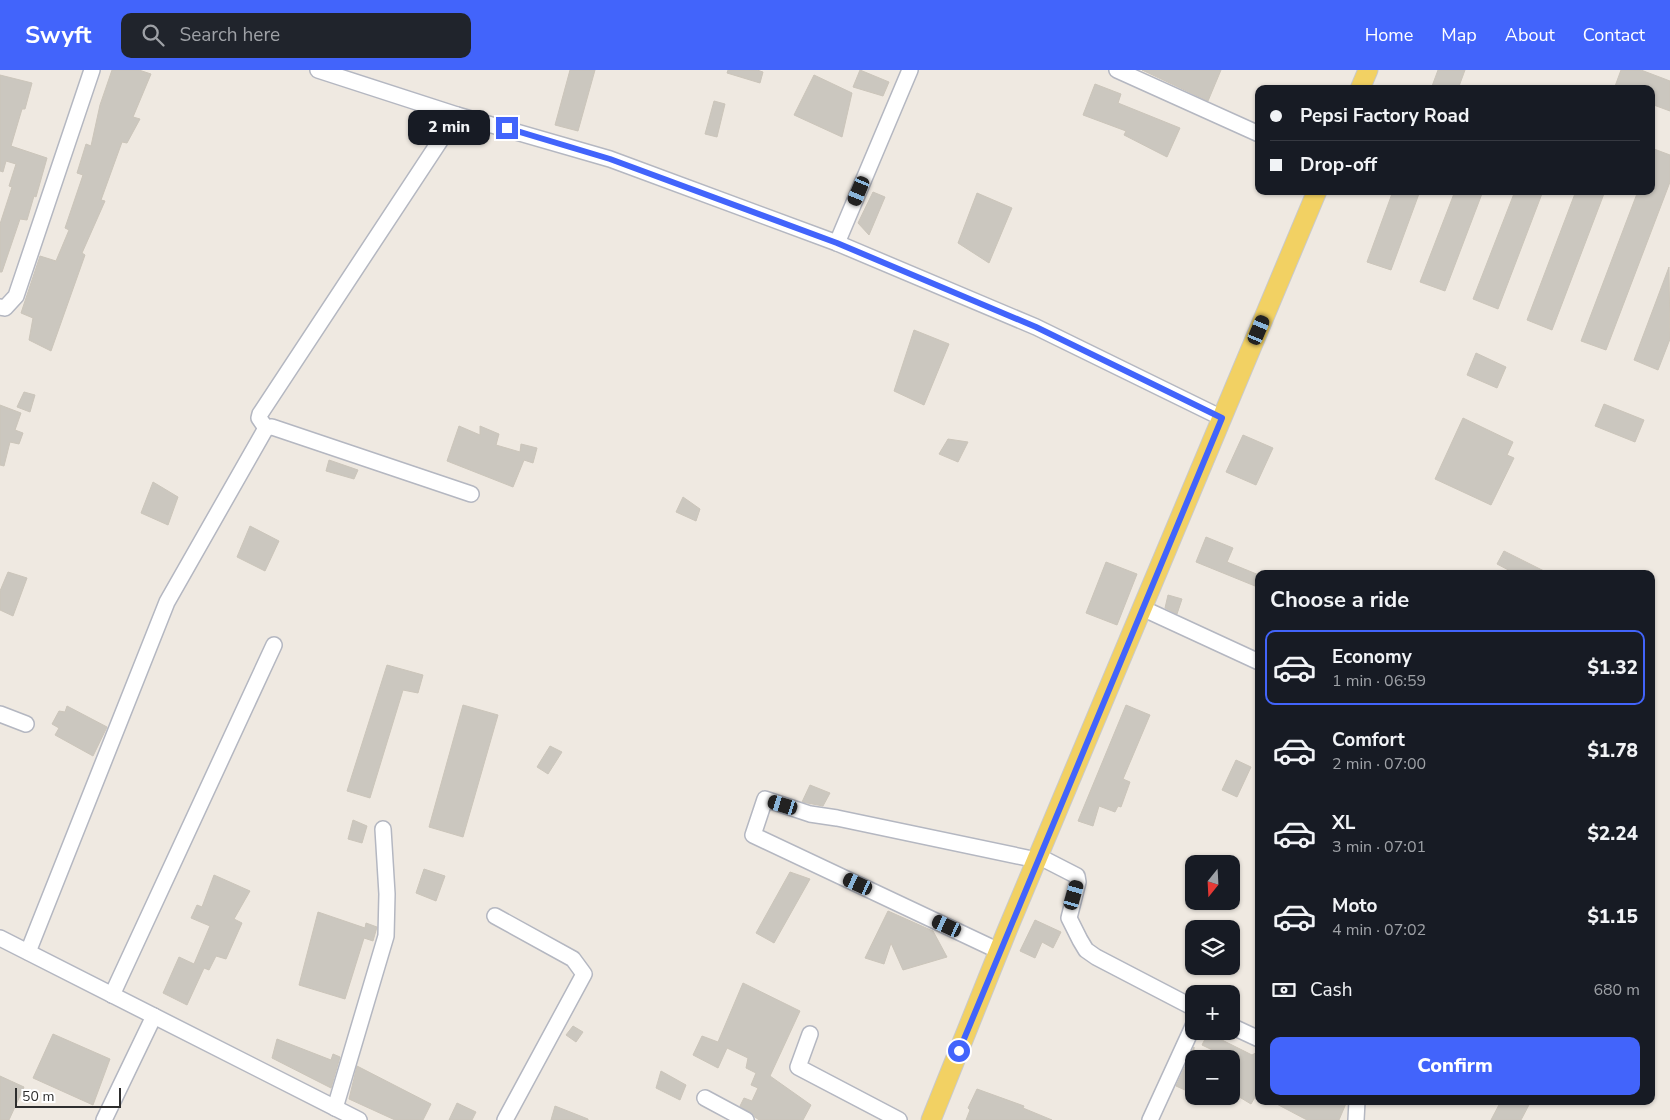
<!DOCTYPE html>
<html lang="en">
<head>
<meta charset="utf-8">
<style>
	body { margin:0; font-family:"Nunito Sans",sans-serif; background:#20242c; color:#f1f3f6; height:100vh; display:flex; flex-direction:column; font-size:19px; white-space:nowrap }
	* { box-sizing:border-box; margin:0 }
	p { font-size:16px; color:#9ea1a6 }
	.icon { flex:none; width:28px; height:28px; fill:none; stroke:currentColor; stroke-width:2; stroke-linecap:round; stroke-linejoin:round }
	.map { position:relative; flex:1; overflow:hidden }
	.side { position:absolute; left:1255px; top:500px; width:400px; height:535px; display:flex; flex-direction:column; background:#171b24; border-radius:10px; box-shadow:0 1px 4px #0004 }
	.side>* { flex:none }
	.guide { position:absolute; left:1255px; top:15px; width:400px; height:110px; border-radius:10px; box-shadow:0 1px 4px #0004; display:grid; align-content:center; height:110px; padding:0 15px; background:#171b24 }
	.needle { width:32px; rotate:198deg }
	.fabs { position:absolute; left:1185px; top:785px; display:grid; gap:10px }
	.fabs a { display:grid; place-items:center; width:55px; height:55px; border-radius:10px; background:#171b24; box-shadow:0 1px 4px #0004; font-size:25px }
	.scale { position:absolute; left:15px; bottom:12px; width:106px; box-sizing:border-box; padding-left:5px; border:2px solid #2e2e2e; border-top:0; font-size:14px; line-height:18px; white-space:nowrap; color:#2e2e2e; -webkit-text-stroke:4px #fff; paint-order:stroke }
	.end { position:absolute; width:22px; height:22px; margin:-11px; border:6px solid #4264fb; background:#fff; box-shadow:0 0 0 2px #fff }
	.from { border-radius:50% }
	.bubble { position:absolute; height:35px; border-radius:10px; background:#171b24; box-shadow:0 1px 4px #0004; font-size:16px; font-weight:800; line-height:35px; text-align:center }
	.car { position:absolute; width:15px; height:30px; margin:-15px -8px; border-radius:6px; box-shadow:0 0 4px 1px #0007; background:linear-gradient(#222 24%,#8ab4d8 0 40%,#222 0 76%,#8ab4d8 0 86%,#222 0) }
	.guide b { display:flex; align-items:center; gap:18px; height:48px; font-size:19px }
	.guide b+b { border-top:1px solid #363941 }
	.guide i { width:12px; height:12px; background:#f1f3f6 }
	ul { padding:0; list-style:none }
	li { display:flex; align-items:center; gap:15px; height:75px; margin:0 10px 8px; padding:0 5px; border:2px solid transparent; border-radius:10px }
	li div { flex:1 }
	li b { display:block; font-size:19px }
	li em { font-style:normal; font-weight:800 }
	li.active { border-color:#4264fb }
	li>.icon { width:45px; height:45px; stroke-width:1.5 }
	h2 { padding:0 15px; font-size:22px; line-height:60px }
	.pay { display:flex; align-items:center; gap:12px; height:55px; padding:0 15px; font-size:19px }
	.pay p { margin-inline-start:auto }
	.primary-button { display:flex; gap:10px; margin-top:auto; padding:10px 15px }
	.primary-button a { flex:1; height:58px; border-radius:10px; background:#4264fb; color:#fff; font-size:20px; font-weight:800; line-height:58px; text-align:center }
	header { display:flex; align-items:center; gap:30px; box-sizing:border-box; height:70px; padding:0 25px; background:#4264fb; color:#fff }
	header strong { font-size:24px }
	nav { display:flex; gap:28px; margin-inline-start:auto; font-size:18px }
	.search { width:350px; height:45px; background:#20242c; display:flex; align-items:center; gap:12px; box-sizing:border-box; padding:0 18px; border-radius:10px; color:#9ea1a6; font-size:19px }
	.map>svg:first-child { display:block }
	.building { fill:#cbc7bf; stroke:#cbc5ba }
	.lines { fill:none; stroke-linecap:round; stroke-linejoin:round }
	.minor-casing { stroke:#b4b7c1; stroke-width:18 }
	.major-casing { stroke:#c9c9c9; stroke-width:21 }
	.minor { stroke:#fff; stroke-width:15 }
	.major { stroke:#f2d163; stroke-width:19 }
	.route { stroke:#4264fb; stroke-width:6 }
</style>
</head>
<body>
<header>
<strong>Swyft</strong>
<div class="search"><svg class="icon" aria-label="search" viewBox="0 0 24 24"><circle cx="10" cy="10" r="6"/><path d="M15 15l6 6"/></svg>Search here</div>
<nav><a>Home</a><a>Map</a><a>About</a><a>Contact</a></nav>
</header>
<div class="map">
<svg width="1670" height="1050" viewBox="0 0 1670 1050">
	<rect width="100%" height="100%" fill="#efe9e1"/>
	<g class="building">
		<polygon points="112,0 139,0 151,4 133,47 140,49 127,73 122,72 101,130 105,131 82,183 85,185 51,281 29,270 33,248 21,243 40,186 56,191 69,160 65,158 83,105 77,103 86,74 91,76 100,35"/>
		<polygon points="570,0 595,0 578,61 555,55"/>
		<polygon points="728,0 757,0 763,2 760,13 727,3"/>
		<polygon points="860,0 889,12 883,26 853,17"/>
		<polygon points="1142,0 1221,0 1208,31"/>
		<polygon points="1438,0 1465,0 1458,19 1431,19"/>
		<polygon points="1621,0 1641,0 1670,11 1670,41 1651,34 1651,19 1614,19"/>
		<polygon points="0,5 32,13 25,39 22,39 11,76 47,88 36,127 34,126 27,150 20,149 2,202 0,202 0,154 12,117 9,116 16,94 6,91 3,102 0,101"/>
		<polygon points="814,5 852,23 842,67 794,45"/>
		<polygon points="1095,14 1121,24 1118,33 1180,58 1167,87 1124,65 1126,61 1083,45"/>
		<polygon points="714,31 725,34 717,67 705,64"/>
		<polygon points="1654,79 1670,85 1670,112 1606,280 1581,271 1638,121 1651,121 1651,86"/>
		<polygon points="1393,121 1420,121 1391,200 1367,192"/>
		<polygon points="1455,121 1483,121 1445,221 1420,212"/>
		<polygon points="1515,121 1543,121 1498,239 1473,229"/>
		<polygon points="1576,121 1605,121 1552,260 1527,250"/>
		<polygon points="873,122 885,127 869,165 858,153"/>
		<polygon points="977,123 1012,138 989,193 958,173"/>
		<polygon points="1669,197 1670,269 1658,300 1634,290"/>
		<polygon points="914,260 949,274 924,335 894,321"/>
		<polygon points="1476,283 1506,297 1497,318 1467,305"/>
		<polygon points="24,322 35,325 30,342 17,337"/>
		<polygon points="1604,334 1644,350 1635,372 1595,356"/>
		<polygon points="0,335 21,343 15,360 23,363 19,374 10,372 4,396 0,395"/>
		<polygon points="1463,348 1513,372 1507,385 1514,388 1491,435 1435,409"/>
		<polygon points="459,356 480,365 480,356 499,364 496,375 520,382 521,374 537,378 533,393 524,390 513,417 447,391"/>
		<polygon points="1243,365 1273,378 1256,415 1226,402"/>
		<polygon points="948,369 968,372 958,392 939,384"/>
		<polygon points="329,390 358,400 354,409 326,401"/>
		<polygon points="153,412 178,427 168,455 141,443"/>
		<polygon points="683,427 700,439 696,451 676,442"/>
		<polygon points="250,456 279,471 265,501 237,487"/>
		<polygon points="1206,467 1233,478 1227,492 1259,505 1255,516 1196,492"/>
		<polygon points="1504,481 1550,504 1516,504 1497,494"/>
		<polygon points="1106,492 1137,504 1117,555 1086,543"/>
		<polygon points="8,502 27,508 13,546 0,540 0,521"/>
		<polygon points="1168,525 1182,529 1177,544 1165,538"/>
		<polygon points="387,595 423,605 418,623 403,620 370,728 347,721"/>
		<polygon points="463,635 498,645 463,767 429,757"/>
		<polygon points="1126,635 1150,645 1123,709 1130,712 1121,737 1118,736 1115,742 1099,736 1093,756 1078,751"/>
		<polygon points="67,636 107,657 93,686 55,665 59,658 52,654 59,641 65,642"/>
		<polygon points="550,676 562,682 548,704 537,697"/>
		<polygon points="1236,690 1251,697 1237,727 1222,720"/>
		<polygon points="810,715 830,723 823,736 802,732"/>
		<polygon points="353,750 367,756 362,773 348,769"/>
		<polygon points="424,799 445,806 436,831 416,823"/>
		<polygon points="790,802 810,809 774,873 756,863"/>
		<polygon points="214,805 250,821 234,849 242,853 226,889 216,886 209,900 204,898 187,935 163,923 179,887 194,894 210,856 191,848 197,835 202,837"/>
		<polygon points="888,841 933,861 947,887 903,900 891,873 884,894 865,888"/>
		<polygon points="318,842 365,858 366,853 377,857 373,871 364,868 345,929 299,915"/>
		<polygon points="1035,850 1061,862 1053,878 1042,872 1035,888 1020,881"/>
		<polygon points="743,913 800,941 770,1006 811,1035 803,1050 759,1050 740,1036 744,1028 752,1031 758,1018 751,1015 756,1003 746,998 748,988 727,978 718,998 693,985 702,966 718,972"/>
		<polygon points="573,956 583,962 576,972 566,965"/>
		<polygon points="1208,963 1252,985 1259,981 1259,1020 1251,1034 1231,1022 1231,989 1202,975"/>
		<polygon points="53,964 110,989 93,1035 33,1008"/>
		<polygon points="277,969 331,990 333,984 340,987 331,1018 272,988"/>
		<polygon points="1194,977 1194,1024 1176,1016"/>
		<polygon points="357,996 431,1034 423,1050 395,1050 349,1029"/>
		<polygon points="661,1001 686,1015 680,1030 656,1018"/>
		<polygon points="0,1006 24,1017 9,1050 0,1050"/>
		<polygon points="977,1019 1024,1036 1023,1038 1052,1050 966,1050 970,1040 968,1038"/>
		<polygon points="1271,1031 1347,1031 1339,1050 1307,1050"/>
		<polygon points="1501,1031 1531,1031 1521,1050 1491,1050"/>
		<polygon points="457,1033 476,1042 472,1050 449,1050"/>
		<polygon points="555,1036 588,1049 588,1050 551,1050"/>
	</g>
	<g class="lines">
		<g class="minor-casing">
			<g id="minor">
				<polyline points="318,0 457,45 610,89 837,173 1036,257 1222,348"/>
				<polyline points="1117,0 1259,64"/>
				<polyline points="837,173 910,0"/>
				<polyline points="0,237 5,238 16,226 92,0"/>
				<polyline points="266,358 259,348 260,344 457,45"/>
				<polyline points="1142,538 1259,592"/>
				<polyline points="0,644 26,654"/>
				<polyline points="1038,786 1077,806 1078,812 1069,848 1080,870 1086,880 1096,887 1194,938"/>
				<polyline points="495,846 573,889 584,904 505,1050"/>
				<polyline points="0,868 359,1050"/>
				<polyline points="999,881 753,765 765,729 810,744 837,748 1037,790"/>
				<polyline points="28,882 167,532 266,358 272,357 471,424"/>
				<polyline points="112,925 274,575"/>
				<polyline points="1231,956 1259,969"/>
				<polyline points="810,964 798,997 899,1050"/>
				<polyline points="705,1028 746,1050"/>
				<polyline points="335,1038 386,866 387,824 383,759"/>
				<polyline points="104,1050 154,946"/>
				<polyline points="1150,1050 1194,954"/>
				<polyline points="1356,1050 1357,1031"/>
			</g>
		</g>
		<g class="major-casing">
			<g id="major">
				<polyline points="1360,19 1368,0"/>
				<polyline points="931,1050 1006,863 1317,121"/>
			</g>
		</g>
		<use href="#minor" class="minor"/>
		<use href="#major" class="major"/>
	</g>
	<g class="lines">
		<polyline class="route" points="507,58 610,89 837,173 1036,257 1222,348 959,981"/>
	</g>
</svg>
<div class="fabs">
<a><svg class="needle" viewBox="-14 -14 28 28"><path d="M0-13l5 13h-10z" fill="#e53935"/><path d="M0 13l5-13h-10z" fill="#9ea1a6"/></svg></a>
<a><svg class="icon" aria-label="layers" viewBox="0 0 24 24"><path d="M12 4l9 5-9 5-9-5zM3 14l9 5 9-5"/></svg></a>
<a>+</a>
<a>−</a>
</div>
<div class="scale">50 m</div>
<i class="end from" style="left:959px;top:981px"></i>
<i class="end" style="left:507px;top:58px"></i>
<div class="bubble" style="left:408px;top:40px;width:82px">2 min</div>
<i class="car" style="left:859px;top:121px;rotate:203deg"></i>
<i class="car" style="left:1259px;top:260px;rotate:23deg"></i>
<i class="car" style="left:783px;top:735px;rotate:287deg"></i>
<i class="car" style="left:858px;top:814px;rotate:295deg"></i>
<i class="car" style="left:1074px;top:825px;rotate:16deg"></i>
<i class="car" style="left:947px;top:856px;rotate:295deg"></i>
<div class="guide">
<b><i class="from"></i>Pepsi Factory Road</b>
<b><i></i>Drop-off</b>
</div>
<section class="side">
<h2>Choose a ride</h2>
<ul>
<li class="active"><svg class="icon" aria-label="car" viewBox="0 0 24 24"><path d="M5 17H2v-5l4-1 3-4h7l3 4 3 1v5h-3M9 17h6M6 11h13"/><circle cx="7" cy="17" r="2"/><circle cx="17" cy="17" r="2"/></svg><div><b>Economy</b><p>1 min · 06:59</p></div><em>$1.32</em></li>
<li><svg class="icon" aria-label="car" viewBox="0 0 24 24"><path d="M5 17H2v-5l4-1 3-4h7l3 4 3 1v5h-3M9 17h6M6 11h13"/><circle cx="7" cy="17" r="2"/><circle cx="17" cy="17" r="2"/></svg><div><b>Comfort</b><p>2 min · 07:00</p></div><em>$1.78</em></li>
<li><svg class="icon" aria-label="car" viewBox="0 0 24 24"><path d="M5 17H2v-5l4-1 3-4h7l3 4 3 1v5h-3M9 17h6M6 11h13"/><circle cx="7" cy="17" r="2"/><circle cx="17" cy="17" r="2"/></svg><div><b>XL</b><p>3 min · 07:01</p></div><em>$2.24</em></li>
<li><svg class="icon" aria-label="car" viewBox="0 0 24 24"><path d="M5 17H2v-5l4-1 3-4h7l3 4 3 1v5h-3M9 17h6M6 11h13"/><circle cx="7" cy="17" r="2"/><circle cx="17" cy="17" r="2"/></svg><div><b>Moto</b><p>4 min · 07:02</p></div><em>$1.15</em></li>
</ul>
<div class="pay"><svg class="icon" aria-label="cash" viewBox="0 0 24 24"><path d="M3 7h18v10H3z"/><circle cx="12" cy="12" r="2"/></svg>Cash<p>680 m</p></div>
<div class="primary-button"><a>Confirm</a></div>
</section>
</div>
</body>
</html>
